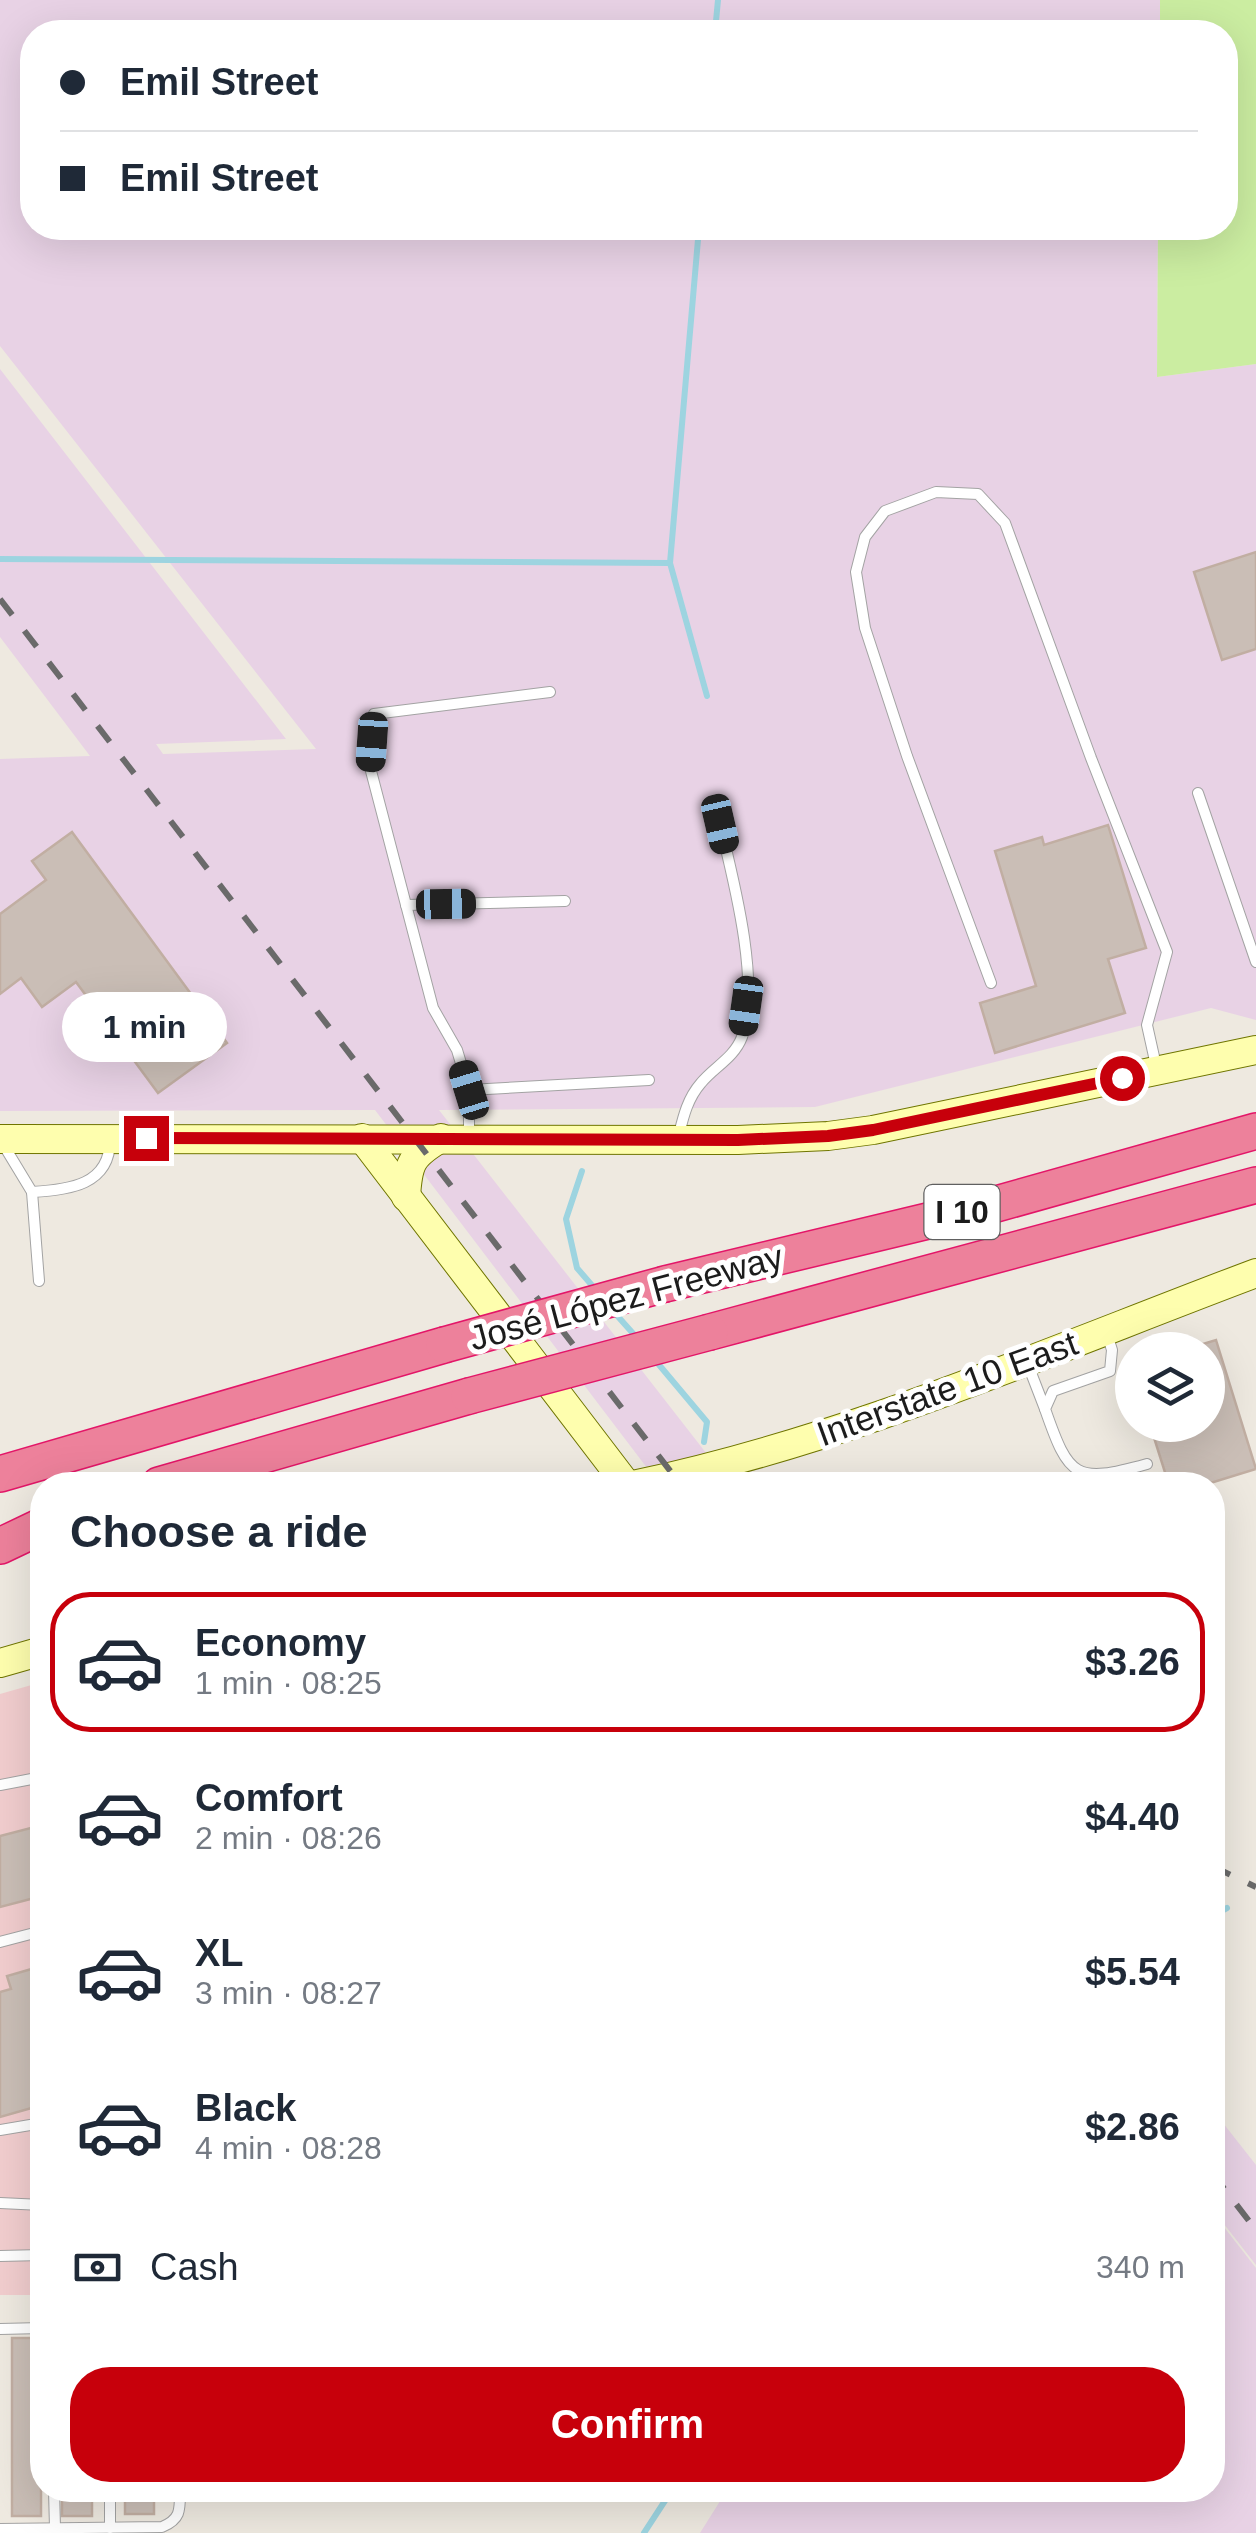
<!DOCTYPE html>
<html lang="en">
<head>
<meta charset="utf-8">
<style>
	body { margin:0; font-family:Helvetica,sans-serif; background:#f2f2f3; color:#1f2937; height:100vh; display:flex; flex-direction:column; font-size:38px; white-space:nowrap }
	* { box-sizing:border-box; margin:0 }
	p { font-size:32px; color:#747a83 }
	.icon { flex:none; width:55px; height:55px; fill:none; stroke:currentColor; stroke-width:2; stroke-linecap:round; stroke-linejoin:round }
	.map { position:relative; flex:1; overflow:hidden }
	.panel { position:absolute; left:30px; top:1472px; width:1195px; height:1030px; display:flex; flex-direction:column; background:#fff; border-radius:40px; box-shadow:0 10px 40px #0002 }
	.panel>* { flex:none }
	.top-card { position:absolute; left:20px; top:20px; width:1218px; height:220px; border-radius:40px; box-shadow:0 10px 40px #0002; display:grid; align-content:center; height:220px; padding:0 40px; background:#fff }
	.tools { position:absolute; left:1115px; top:1332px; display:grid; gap:20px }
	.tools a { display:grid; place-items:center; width:110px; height:110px; border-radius:50%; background:#fff; box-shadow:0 10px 40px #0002; font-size:50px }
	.end { position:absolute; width:45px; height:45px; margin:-22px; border:12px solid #c7000b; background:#fff; box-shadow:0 0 0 5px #fff }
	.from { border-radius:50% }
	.bubble { position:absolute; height:70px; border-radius:35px; background:#fff; box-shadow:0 10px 40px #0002; font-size:32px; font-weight:800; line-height:70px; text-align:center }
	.car { position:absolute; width:30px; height:60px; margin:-30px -15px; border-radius:12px; box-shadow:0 0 8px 2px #0007; background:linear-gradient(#222 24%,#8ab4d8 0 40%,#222 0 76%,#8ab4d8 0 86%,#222 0) }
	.top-card b { display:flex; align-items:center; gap:35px; height:95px; font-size:38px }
	.top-card b+b { border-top:2px solid #e0e1e3 }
	.top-card i { width:25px; height:25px; background:#1f2937 }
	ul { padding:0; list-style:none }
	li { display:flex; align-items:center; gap:30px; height:140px; margin:0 20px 15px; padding:0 20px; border:5px solid transparent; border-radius:40px }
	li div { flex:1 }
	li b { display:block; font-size:38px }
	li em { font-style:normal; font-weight:800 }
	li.on { border-color:#c7000b }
	li>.icon { width:90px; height:90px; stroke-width:1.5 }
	h2 { padding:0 40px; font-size:45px; line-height:120px }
	.pay { display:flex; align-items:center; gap:25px; height:110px; padding:0 40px; font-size:38px }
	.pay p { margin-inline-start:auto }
	.primary-button { display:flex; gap:20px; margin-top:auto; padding:20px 40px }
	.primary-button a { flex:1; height:115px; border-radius:40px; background:#c7000b; color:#fff; font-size:40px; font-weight:800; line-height:115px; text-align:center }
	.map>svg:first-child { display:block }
	.commercial { fill:#f1cdce }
	.industrial { fill:#e8d2e5 }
	.grass { fill:#cbeda1 }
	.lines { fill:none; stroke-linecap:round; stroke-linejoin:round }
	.stream { stroke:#9dd4e0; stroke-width:6 }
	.building { fill:#cabeb6; stroke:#c1aea2; stroke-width:2.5 }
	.lane-casing { stroke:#a3a3a3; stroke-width:12 }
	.secondary-casing { stroke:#6f7500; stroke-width:30 }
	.highway-casing { stroke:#e31668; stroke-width:38 }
	.lane { stroke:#fff; stroke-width:10 }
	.secondary { stroke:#fefeae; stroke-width:28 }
	.highway { stroke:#ed819b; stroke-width:35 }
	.rail { stroke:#6a6a6a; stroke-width:6; stroke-dasharray:20 20; stroke-linecap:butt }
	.highway-bridge-casing { stroke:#e31668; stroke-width:38; stroke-linecap:butt }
	.highway-bridge { stroke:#ed819b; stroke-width:35 }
	.route { stroke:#c7000b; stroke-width:12 }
	.labels { text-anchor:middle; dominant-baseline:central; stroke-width:10; stroke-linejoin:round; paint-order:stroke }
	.shield { fill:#fff; stroke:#606060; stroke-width:2.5 }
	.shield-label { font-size:32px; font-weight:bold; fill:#1c1c1c }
	.street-label { font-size:35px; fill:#1c1c1c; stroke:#fff }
</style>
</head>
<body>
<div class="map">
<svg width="1256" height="2533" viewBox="0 0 1256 2533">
	<rect width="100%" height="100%" fill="#eee9e0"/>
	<polygon class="commercial" points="42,1682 42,2295 0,2295 0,1694"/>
	<g class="industrial">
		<polygon points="0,0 1160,0 1160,32 32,32 32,228 1158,228 1157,377 1256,364 1256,1020 1211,1008 815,1107 439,1110 731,1485 660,1485 375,1110 0,1111 0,759 90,756 0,637 0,369 286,739 156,744 163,754 316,749 0,346"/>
		<polygon points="1212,2109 1256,2165 1256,2265 1213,2210"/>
		<polygon points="1213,2213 1256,2268 1256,2533 700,2533 727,2490 1212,2490"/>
	</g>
	<polygon class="grass" points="1160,0 1256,0 1256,364 1157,377 1158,228 1225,228 1225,32 1160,32"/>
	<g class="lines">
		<g class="stream">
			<polyline points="715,32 718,0"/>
			<polyline points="699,228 670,563 707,696"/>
			<polyline points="0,559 670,563"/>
			<polyline points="582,1171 566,1219 577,1268 596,1290"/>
			<polyline points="613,1311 638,1339"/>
			<polyline points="655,1360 707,1422 704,1442"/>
			<polyline points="1212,1916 1227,1908"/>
			<polyline points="644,2533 672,2490"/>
		</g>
	</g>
	<g class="building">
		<polygon points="1256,552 1256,649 1222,660 1194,572"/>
		<polygon points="1108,825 1146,948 1108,959 1125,1013 995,1053 980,1003 1036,986 995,851 1042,837 1044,845"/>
		<polygon points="72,832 227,1043 158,1093 76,982 42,1007 21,978 0,994 0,914 46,880 32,861"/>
		<polygon points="1216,1340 1256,1469 1204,1485 1169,1485 1150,1425 1208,1425 1208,1350 1183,1350"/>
		<polygon points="1132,1398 1132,1414 1126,1417 1121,1401"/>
		<polygon points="42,1825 42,1896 0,1907 0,1836"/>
		<polygon points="42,1966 42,2105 0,2117 0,1992 11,1989 7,1976"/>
		<rect x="12" y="2338" width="29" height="178"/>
		<rect x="62" y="2490" width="30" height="26"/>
		<rect x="125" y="2490" width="29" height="24"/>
	</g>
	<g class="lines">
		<g class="lane-casing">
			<g id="lane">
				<polyline points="1198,793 1256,962"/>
				<polyline points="406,905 565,901"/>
				<polyline points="991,983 907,756 865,628 856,572 865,537 885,511 936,492 978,494 1005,523 1091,758 1167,952 1147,1025 1157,1070"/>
				<polyline points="469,1090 649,1080"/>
				<polyline points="469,1137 469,1090 457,1050 433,1008 371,771 374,714 550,692"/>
				<path d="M 678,1138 C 683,1118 687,1099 701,1083 C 714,1067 734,1058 742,1037 C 761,984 733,878 720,824"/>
				<polyline points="3,1144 32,1192 39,1281"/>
				<path d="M 32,1192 C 69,1190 110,1185 110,1140"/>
				<path d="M 1106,1331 L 1112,1350 L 1110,1371 L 1053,1391 L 1045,1409 C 1069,1478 1075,1484 1147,1464"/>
				<polyline points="1028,1365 1045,1409"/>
				<polyline points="0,1785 42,1777"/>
				<polyline points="0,1942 42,1931"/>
				<polyline points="0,2130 42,2123"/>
				<polyline points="0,2203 42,2205"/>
				<polyline points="0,2256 42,2255"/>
				<polyline points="0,2329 42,2328"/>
				<polyline points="54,2490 55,2528"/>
				<polyline points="110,2490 110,2528"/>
				<path d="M 0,2529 L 162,2527 C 181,2519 180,2510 180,2490"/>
			</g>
		</g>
		<g class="secondary-casing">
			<g id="secondary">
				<polyline points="362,1138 627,1485"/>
				<polyline points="0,1139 738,1140 828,1136 873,1130 1256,1050"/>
				<path d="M 406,1197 C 408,1163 411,1156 441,1138"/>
				<path d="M 633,1485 C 848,1440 1051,1350 1256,1273"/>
				<polyline points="0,1663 42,1651"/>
			</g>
		</g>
		<g class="highway-casing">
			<g id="highway">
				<polyline points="665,1284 982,1208 1256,1131"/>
				<polyline points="710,1332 1256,1185"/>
				<polyline points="0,1474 444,1345"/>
				<polyline points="159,1485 469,1396"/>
				<polyline points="0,1546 42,1526"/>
			</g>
		</g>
		<use href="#lane" class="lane"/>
		<use href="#secondary" class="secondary"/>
		<use href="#highway" class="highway"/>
		<g class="rail">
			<polyline points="0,599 681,1485"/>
			<polyline points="1212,1866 1256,1887"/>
			<polyline points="1212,2173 1256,2230"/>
		</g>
		<g class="highway-bridge-casing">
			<g id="highway-bridge">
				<polyline points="444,1345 665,1284"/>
				<polyline points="469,1396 710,1332"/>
			</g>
		</g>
		<use href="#highway-bridge" class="highway-bridge"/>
	</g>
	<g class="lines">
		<polyline class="route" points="146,1138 738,1140 828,1136 873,1130 1122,1078"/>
	</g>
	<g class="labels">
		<rect class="shield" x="924.5" y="1185" width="75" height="54" rx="8"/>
		<g class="shield-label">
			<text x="962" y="1212">I 10</text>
		</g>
		<g class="street-label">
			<text transform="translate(626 1297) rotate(-15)">José López Freeway</text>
			<text transform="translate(947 1388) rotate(-20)">Interstate 10 East</text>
		</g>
	</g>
</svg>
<div class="tools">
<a><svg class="icon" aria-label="layers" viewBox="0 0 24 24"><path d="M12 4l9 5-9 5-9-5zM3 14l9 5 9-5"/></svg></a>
</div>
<i class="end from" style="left:1122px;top:1078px"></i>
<i class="end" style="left:146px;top:1138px"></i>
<div class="bubble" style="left:62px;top:992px;width:165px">1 min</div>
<i class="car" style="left:372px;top:742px;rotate:184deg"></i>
<i class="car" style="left:720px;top:824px;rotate:167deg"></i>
<i class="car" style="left:446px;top:904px;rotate:89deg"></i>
<i class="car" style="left:746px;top:1006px;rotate:188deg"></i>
<i class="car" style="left:469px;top:1090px;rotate:343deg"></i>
<div class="top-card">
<b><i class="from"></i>Emil Street</b>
<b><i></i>Emil Street</b>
</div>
<section class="panel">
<h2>Choose a ride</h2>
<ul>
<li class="on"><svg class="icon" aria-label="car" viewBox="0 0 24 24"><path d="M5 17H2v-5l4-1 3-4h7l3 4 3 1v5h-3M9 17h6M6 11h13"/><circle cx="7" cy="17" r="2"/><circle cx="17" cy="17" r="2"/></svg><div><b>Economy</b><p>1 min · 08:25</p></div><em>$3.26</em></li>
<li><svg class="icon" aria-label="car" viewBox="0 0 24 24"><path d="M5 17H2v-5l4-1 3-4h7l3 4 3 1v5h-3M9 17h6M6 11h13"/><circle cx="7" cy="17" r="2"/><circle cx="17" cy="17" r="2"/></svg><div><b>Comfort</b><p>2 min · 08:26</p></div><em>$4.40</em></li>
<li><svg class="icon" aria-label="car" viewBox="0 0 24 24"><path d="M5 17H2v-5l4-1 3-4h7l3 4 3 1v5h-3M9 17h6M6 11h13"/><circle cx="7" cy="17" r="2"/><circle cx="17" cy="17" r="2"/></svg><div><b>XL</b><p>3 min · 08:27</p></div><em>$5.54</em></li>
<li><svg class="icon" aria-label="car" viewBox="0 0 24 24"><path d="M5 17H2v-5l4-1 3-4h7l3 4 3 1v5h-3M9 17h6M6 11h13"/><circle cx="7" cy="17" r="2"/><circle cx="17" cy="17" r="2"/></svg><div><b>Black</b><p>4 min · 08:28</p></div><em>$2.86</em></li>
</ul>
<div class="pay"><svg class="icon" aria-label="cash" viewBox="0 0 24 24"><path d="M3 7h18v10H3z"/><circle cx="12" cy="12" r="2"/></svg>Cash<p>340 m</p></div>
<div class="primary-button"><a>Confirm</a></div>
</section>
</div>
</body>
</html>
